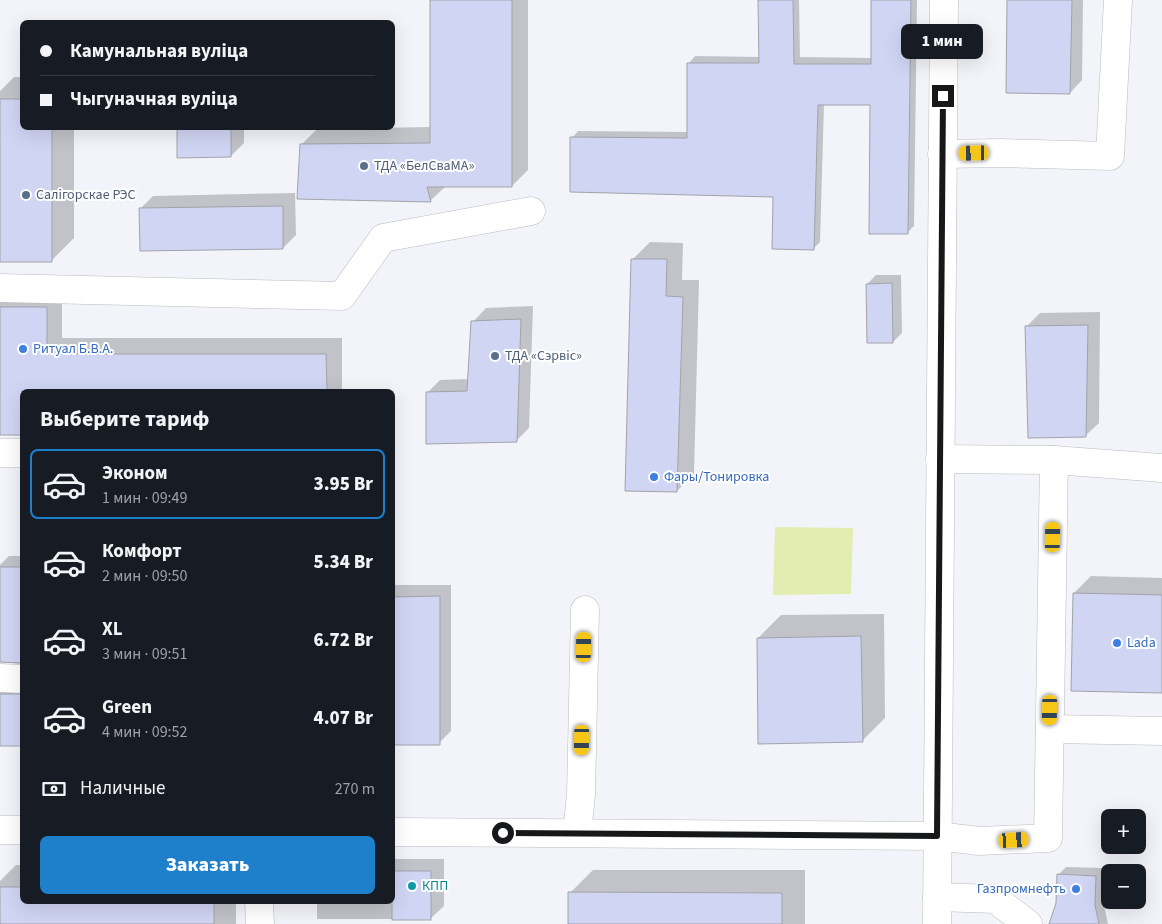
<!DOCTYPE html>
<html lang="ru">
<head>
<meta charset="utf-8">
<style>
	body { margin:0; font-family:"Source Sans 3",sans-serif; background:#20242c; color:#f1f3f6; height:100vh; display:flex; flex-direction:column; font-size:19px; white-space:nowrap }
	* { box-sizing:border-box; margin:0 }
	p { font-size:16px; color:#9ea1a6 }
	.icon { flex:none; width:28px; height:28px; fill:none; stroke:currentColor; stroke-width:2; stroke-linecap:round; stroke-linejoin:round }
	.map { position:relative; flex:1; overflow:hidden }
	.side { position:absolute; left:20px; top:389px; width:375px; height:515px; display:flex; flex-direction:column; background:#171b24; border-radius:8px; box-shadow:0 5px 20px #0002 }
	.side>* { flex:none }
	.guide { position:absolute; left:20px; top:20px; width:375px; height:110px; border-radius:8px; box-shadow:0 5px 20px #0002; display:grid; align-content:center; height:110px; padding:0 20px; background:#171b24 }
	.buttons { position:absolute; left:1101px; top:809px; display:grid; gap:10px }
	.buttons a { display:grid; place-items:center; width:45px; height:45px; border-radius:8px; background:#171b24; box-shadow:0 5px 20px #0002; font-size:25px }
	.end { position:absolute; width:22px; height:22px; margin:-11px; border:6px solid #17181a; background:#fff; box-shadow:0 0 0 2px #fff }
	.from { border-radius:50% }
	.bubble { position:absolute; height:35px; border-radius:8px; background:#171b24; box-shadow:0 5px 20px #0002; font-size:16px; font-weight:800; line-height:35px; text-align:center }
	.car { position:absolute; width:15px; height:30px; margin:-15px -8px; border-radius:6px; box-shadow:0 0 4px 1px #0007; background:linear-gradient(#f5c518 24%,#345 0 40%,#f5c518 0 76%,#345 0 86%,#f5c518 0) }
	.guide b { display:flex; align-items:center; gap:18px; height:48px; font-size:19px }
	.guide b+b { border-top:1px solid #363941 }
	.guide i { width:12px; height:12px; background:#f1f3f6 }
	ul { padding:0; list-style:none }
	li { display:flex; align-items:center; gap:15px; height:70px; margin:0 10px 8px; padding:0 10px; border:2px solid transparent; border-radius:8px }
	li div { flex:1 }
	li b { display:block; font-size:19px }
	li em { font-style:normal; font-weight:800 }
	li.current { border-color:#1e7fcb }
	li>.icon { width:45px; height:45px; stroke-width:1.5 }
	h2 { padding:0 20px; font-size:22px; line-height:60px }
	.pay { display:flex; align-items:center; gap:12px; height:55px; padding:0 20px; font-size:19px }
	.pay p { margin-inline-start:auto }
	.button { display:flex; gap:10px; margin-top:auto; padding:10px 20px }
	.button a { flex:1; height:58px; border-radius:8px; background:#1e7fcb; color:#fff; font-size:20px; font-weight:800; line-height:58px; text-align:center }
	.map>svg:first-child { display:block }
	.green { fill:#e3edb1 }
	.shadow { fill:#0003 }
	.building { fill:#d0d5f4; stroke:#a2a3a9 }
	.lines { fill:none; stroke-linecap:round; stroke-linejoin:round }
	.minor-casing { stroke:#babbc1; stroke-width:29 }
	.minor { stroke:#fff; stroke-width:28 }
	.route { stroke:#17181a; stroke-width:6 }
	.service-dot { fill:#5c6f8a; stroke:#fff; stroke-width:2 }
	.shop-dot { fill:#3f7fe0; stroke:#fff; stroke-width:2 }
	.culture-dot { fill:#0f9aa8; stroke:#fff; stroke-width:2 }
	.labels { text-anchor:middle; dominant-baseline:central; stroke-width:4; stroke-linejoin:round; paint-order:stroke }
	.service-label { font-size:14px; fill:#4e5e75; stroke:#fff; text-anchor:start }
	.shop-label { font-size:14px; fill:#366cbe; stroke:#fff; text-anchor:start }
	.culture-label { font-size:14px; fill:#0d838f; stroke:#fff; text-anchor:start }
</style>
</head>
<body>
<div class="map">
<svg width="1162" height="924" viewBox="0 0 1162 924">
	<rect width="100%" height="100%" fill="#f3f4fa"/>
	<polygon class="green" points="775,527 853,528 851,594 773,595"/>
	<g class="shadow">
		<polygon points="431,0 528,0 528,170 512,186 446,186 431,200 298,198 301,145 317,129 431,127"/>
		<polygon points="759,0 799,0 800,57 872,58 873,0 917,0 914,226 907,233 872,104 824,104 820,242 814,248 774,196 572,138 578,131 688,132 689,63 695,56 760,57"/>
		<polygon points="1008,0 1083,0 1082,80 1070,93"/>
		<polygon points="14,77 22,77 22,128 74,128 74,238 51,261 0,261 0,91"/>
		<polygon points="178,128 244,128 244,143 231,156 178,156"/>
		<polygon points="295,193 296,235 283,248 140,209 153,196"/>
		<polygon points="650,242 683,243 682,280 699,280 694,474 677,491 633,259"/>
		<polygon points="876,275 901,275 902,333 893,342 867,284"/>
		<polygon points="11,292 62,292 62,338 342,338 342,391 22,391 22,434 0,434 0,302"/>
		<polygon points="533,306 529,428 516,441 427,393 440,380 469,379 473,322 486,308"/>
		<polygon points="1100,312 1099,423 1085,436 1027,326 1040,313"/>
		<polygon points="9,556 22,556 22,664 0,662 0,565"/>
		<polygon points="1091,576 1162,578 1162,692 1074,593"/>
		<polygon points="392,585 451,585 451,731 439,743 392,744"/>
		<polygon points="884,614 885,718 862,741 758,638 781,615"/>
		<polygon points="0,678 22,683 22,744 0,744"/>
		<polygon points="392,859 444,859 444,906 430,919 317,919 317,901 392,901"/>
		<polygon points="16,865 22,865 22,901 236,901 236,924 0,924 0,881"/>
		<polygon points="1066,867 1103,868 1102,896 1108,924 1050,924 1057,904 1058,875"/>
		<polygon points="593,870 805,870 805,924 570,924 570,893"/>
	</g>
	<g class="building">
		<polygon points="430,0 512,0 512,187 427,187 431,202 297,199 300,144 430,143"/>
		<polygon points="758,0 793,0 794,64 871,64 871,0 911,0 908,234 869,234 870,105 818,105 814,250 772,249 773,197 570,192 570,137 687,138 687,63 759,63"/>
		<polygon points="1007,0 1072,0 1070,94 1006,93"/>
		<polygon points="0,99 22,99 22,128 52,128 52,262 0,262"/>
		<polygon points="177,128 231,128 231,157 177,158"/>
		<polygon points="283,206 283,249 140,251 139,208"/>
		<polygon points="631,259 667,259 666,296 683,297 677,492 625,491"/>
		<polygon points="892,283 893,343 867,343 866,284"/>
		<polygon points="0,307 47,307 47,354 326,354 327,391 22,391 22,435 0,435"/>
		<polygon points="521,319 517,442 426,444 426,392 467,391 471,321"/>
		<polygon points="1088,325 1086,437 1028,438 1025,326"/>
		<polygon points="0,567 22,567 22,663 0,662"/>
		<polygon points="1073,593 1162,595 1162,693 1071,691"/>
		<polygon points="440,596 440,745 392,745 392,597"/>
		<polygon points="861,636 863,742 758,744 757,638"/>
		<rect x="0" y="694" width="22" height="52"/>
		<rect x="392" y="871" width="39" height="49"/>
		<polygon points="1057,874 1096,876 1095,905 1099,924 1049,924 1056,903"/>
		<polygon points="0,887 22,887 22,901 214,901 214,924 0,924"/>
		<polygon points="568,892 782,893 782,924 568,924"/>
	</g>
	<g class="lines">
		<g class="minor-casing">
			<g id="minor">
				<polyline points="942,154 1001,153 1110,156 1118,0"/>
				<polyline points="0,288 342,296 383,238 531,211"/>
				<polyline points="0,453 22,453"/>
				<polyline points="940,459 1054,460 1162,468"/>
				<polyline points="0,678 22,679"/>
				<polyline points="1050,729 1162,731"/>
				<polyline points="0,830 22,830"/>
				<polyline points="392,832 937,836 979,841 1048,838 1054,460"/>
				<polyline points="577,833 581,795 585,610"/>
				<polyline points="937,897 995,899 1028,924"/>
				<polyline points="259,901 260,924"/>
				<polyline points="937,924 944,0"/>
			</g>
		</g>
		<use href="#minor" class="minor"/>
	</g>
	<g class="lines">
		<polyline class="route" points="503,833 937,836 943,96"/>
	</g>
	<g class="service-dot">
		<circle cx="364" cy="166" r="5"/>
		<circle cx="26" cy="195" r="5"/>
		<circle cx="495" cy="356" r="5"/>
	</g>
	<g class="shop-dot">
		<circle cx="23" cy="349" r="5"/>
		<circle cx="654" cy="477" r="5"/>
		<circle cx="1117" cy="643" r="5"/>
		<circle cx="1076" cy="889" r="5"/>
	</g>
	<circle class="culture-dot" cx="412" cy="886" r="5"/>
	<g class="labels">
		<g class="service-label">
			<text x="374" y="166">ТДА «БелСваМА»</text>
			<text x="36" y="195">Салігорскае РЭС</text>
			<text x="505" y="356">ТДА «Сэрвіс»</text>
		</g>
		<g class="shop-label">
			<text x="33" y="349">Ритуал Б.В.А.</text>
			<text x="664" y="477">Фары/Тонировка</text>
			<text x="1127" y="643">Lada</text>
			<text x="1066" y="889" text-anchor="end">Газпромнефть</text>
		</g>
		<g class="culture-label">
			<text x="422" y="886">КПП</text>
		</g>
	</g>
</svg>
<div class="buttons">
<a>+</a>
<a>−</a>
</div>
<i class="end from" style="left:503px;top:833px"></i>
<i class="end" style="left:943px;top:96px"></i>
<div class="bubble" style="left:901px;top:24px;width:82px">1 мин</div>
<i class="car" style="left:974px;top:153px;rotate:269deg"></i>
<i class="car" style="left:1053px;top:537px;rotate:1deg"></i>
<i class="car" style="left:584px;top:647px;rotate:1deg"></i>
<i class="car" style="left:1050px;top:710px;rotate:181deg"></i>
<i class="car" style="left:582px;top:740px;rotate:181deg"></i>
<i class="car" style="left:1014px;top:840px;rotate:87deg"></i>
<div class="guide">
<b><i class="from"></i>Камунальная вуліца</b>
<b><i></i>Чыгуначная вуліца</b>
</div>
<section class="side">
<h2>Выберите тариф</h2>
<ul>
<li class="current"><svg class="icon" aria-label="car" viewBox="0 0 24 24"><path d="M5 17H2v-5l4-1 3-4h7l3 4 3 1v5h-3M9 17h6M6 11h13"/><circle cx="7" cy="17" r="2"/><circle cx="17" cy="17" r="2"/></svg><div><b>Эконом</b><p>1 мин · 09:49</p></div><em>3.95 Br</em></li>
<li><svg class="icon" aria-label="car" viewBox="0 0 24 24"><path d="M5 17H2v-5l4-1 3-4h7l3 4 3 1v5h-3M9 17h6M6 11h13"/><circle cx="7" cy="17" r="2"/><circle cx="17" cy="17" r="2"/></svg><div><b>Комфорт</b><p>2 мин · 09:50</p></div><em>5.34 Br</em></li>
<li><svg class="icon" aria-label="car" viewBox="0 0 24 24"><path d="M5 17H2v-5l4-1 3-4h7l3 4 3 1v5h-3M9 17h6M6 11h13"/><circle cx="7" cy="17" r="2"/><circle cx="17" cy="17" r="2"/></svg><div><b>XL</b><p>3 мин · 09:51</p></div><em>6.72 Br</em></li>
<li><svg class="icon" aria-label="car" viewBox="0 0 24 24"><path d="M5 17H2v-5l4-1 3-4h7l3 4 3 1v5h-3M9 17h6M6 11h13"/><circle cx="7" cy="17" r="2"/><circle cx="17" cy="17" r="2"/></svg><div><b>Green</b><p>4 мин · 09:52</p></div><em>4.07 Br</em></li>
</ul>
<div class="pay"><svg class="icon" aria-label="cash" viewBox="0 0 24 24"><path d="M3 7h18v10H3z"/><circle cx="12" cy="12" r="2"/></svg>Наличные<p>270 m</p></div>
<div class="button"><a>Заказать</a></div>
</section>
</div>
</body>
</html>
